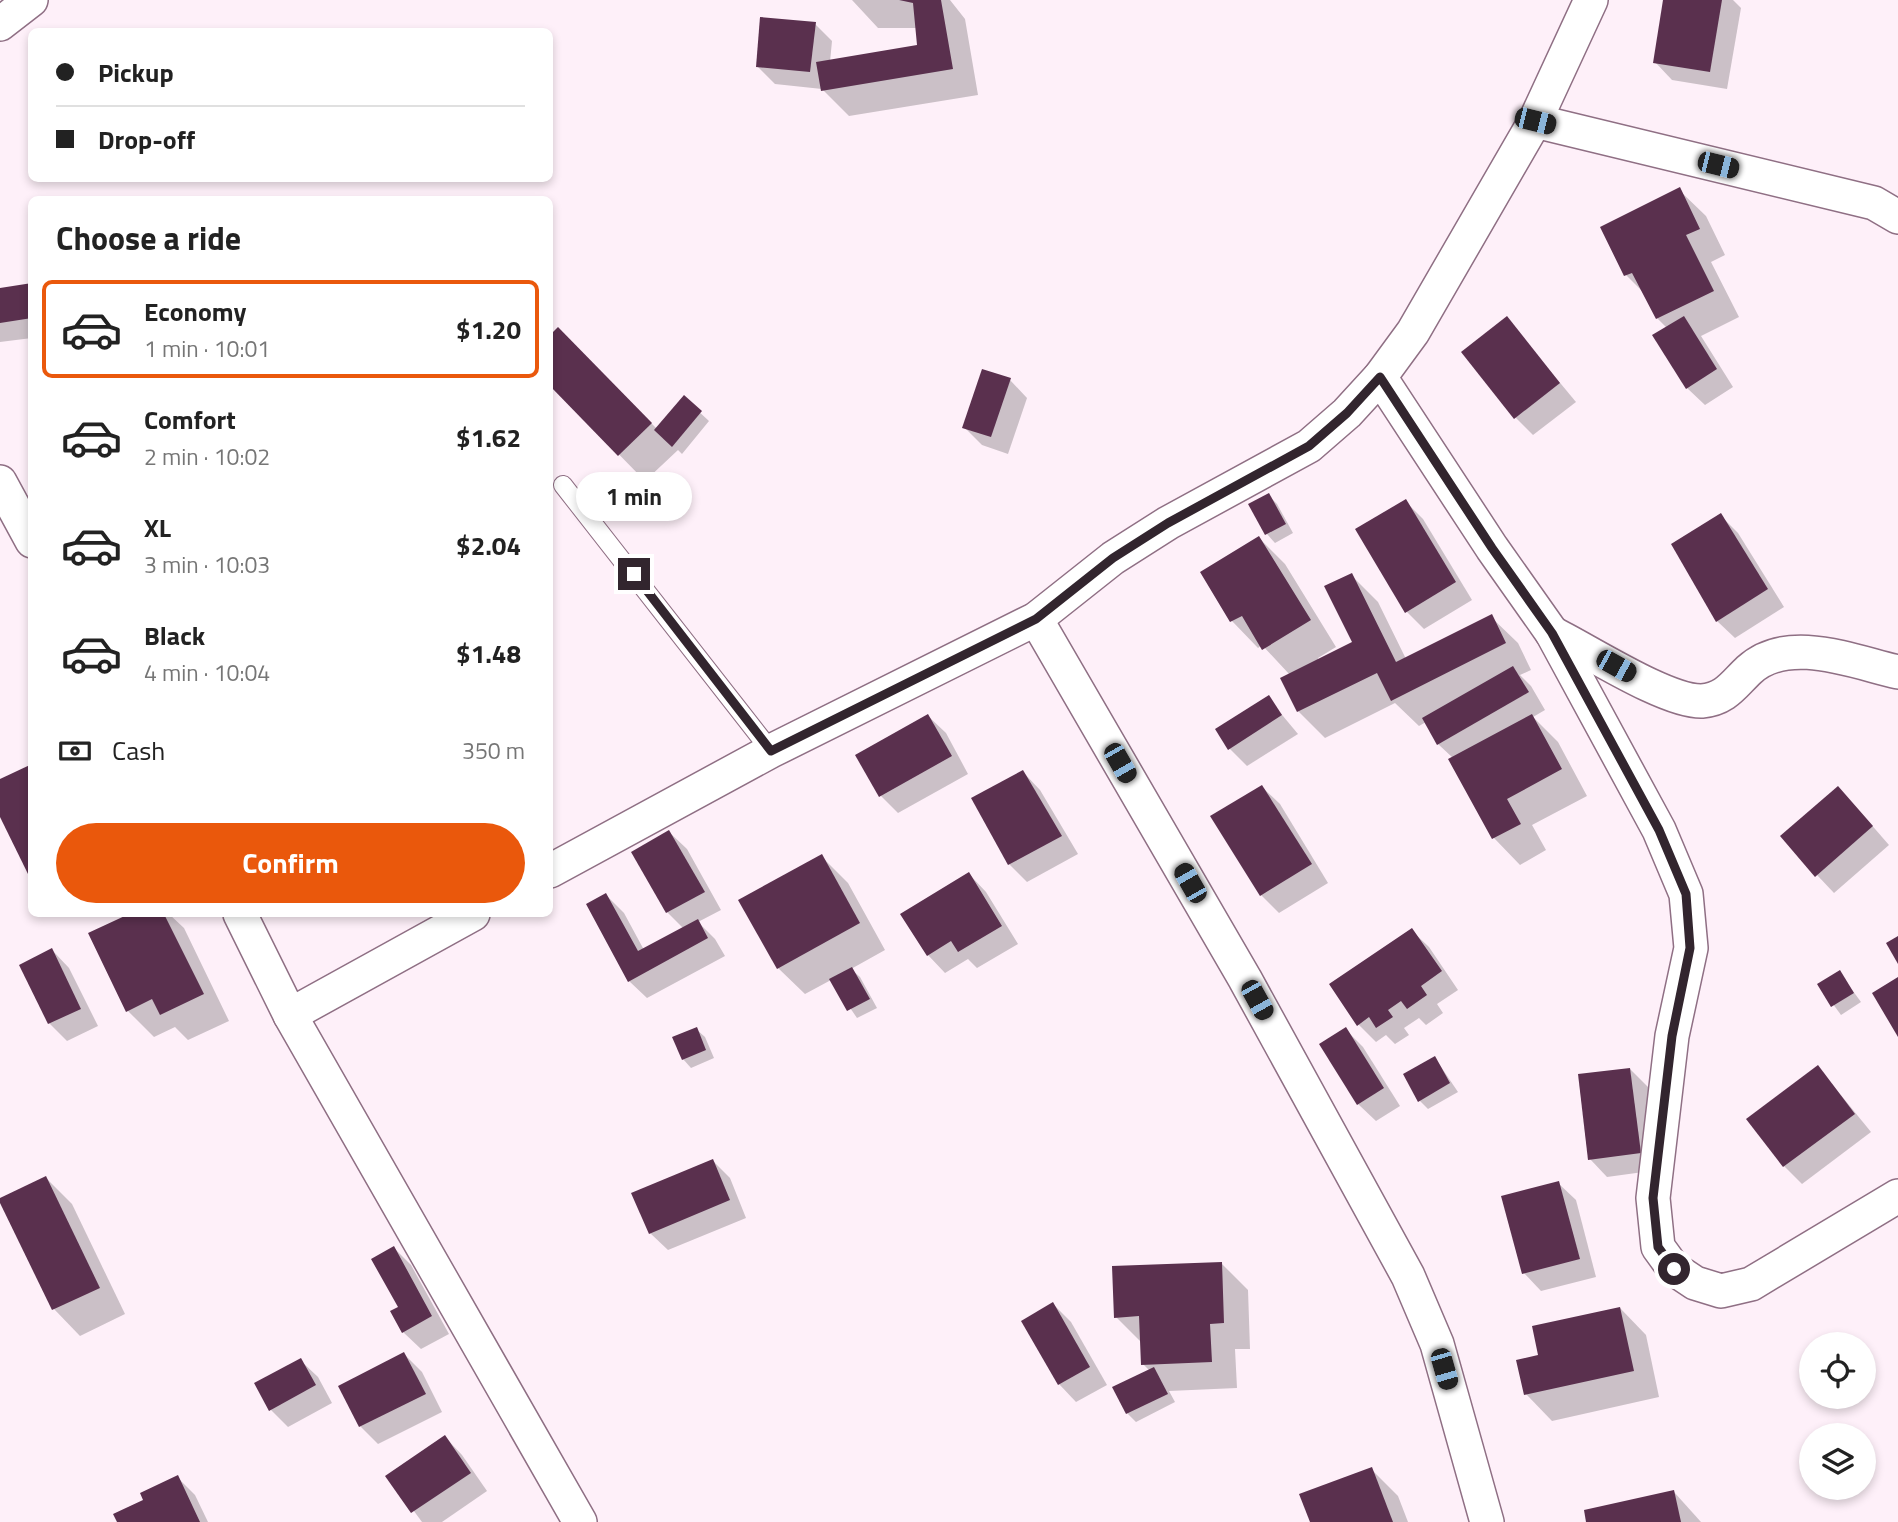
<!DOCTYPE html>
<html lang="en">
<head>
<meta charset="utf-8">
<style>
	body { margin:0; font-family:"Titillium Web",sans-serif; background:#f6f6f6; color:#222; height:100vh; display:flex; flex-direction:column; font-size:26px; white-space:nowrap }
	* { box-sizing:border-box; margin:0 }
	p { font-size:23px; color:#767676 }
	.icon { flex:none; width:38px; height:38px; fill:none; stroke:currentColor; stroke-width:2; stroke-linecap:round; stroke-linejoin:round }
	.map { position:relative; flex:1; overflow:hidden }
	.sheet { position:absolute; left:28px; top:196px; width:525px; height:721px; display:flex; flex-direction:column; background:#fff; border-radius:10px; box-shadow:0 4px 10px #0003 }
	.sheet>* { flex:none }
	.guide { position:absolute; left:28px; top:28px; width:525px; height:154px; border-radius:10px; box-shadow:0 4px 10px #0003; display:grid; align-content:center; height:154px; padding:0 28px; background:#fff }
	.buttons { position:absolute; left:1799px; top:1332px; display:grid; gap:14px }
	.buttons a { display:grid; place-items:center; width:77px; height:77px; border-radius:50%; background:#fff; box-shadow:0 4px 10px #0003; font-size:35px }
	.end { position:absolute; width:32px; height:32px; margin:-16px; border:9px solid #32252e; background:#fff; box-shadow:0 0 0 4px #fff }
	.from { border-radius:50% }
	.bubble { position:absolute; height:49px; border-radius:24px; background:#fff; box-shadow:0 4px 10px #0003; font-size:23px; font-weight:700; line-height:49px; text-align:center }
	.car { position:absolute; width:21px; height:42px; margin:-21px -10px; border-radius:9px; box-shadow:0 0 5px 2px #0007; background:linear-gradient(#222 24%,#8ab4d8 0 40%,#222 0 76%,#8ab4d8 0 86%,#222 0) }
	.guide b { display:flex; align-items:center; gap:24px; height:66px; font-size:26px }
	.guide b+b { border-top:2px solid #e0e0e0 }
	.guide i { width:18px; height:18px; background:#222 }
	ul { padding:0; list-style:none }
	li { display:flex; align-items:center; gap:21px; height:98px; margin:0 14px 10px; padding:0 14px; border:4px solid transparent; border-radius:10px }
	li div { flex:1 }
	li b { display:block; font-size:26px }
	li em { font-style:normal; font-weight:700 }
	li.selected { border-color:#ea580c }
	li>.icon { width:63px; height:63px; stroke-width:1.5 }
	h2 { padding:0 28px; font-size:32px; line-height:84px }
	.pay { display:flex; align-items:center; gap:18px; height:77px; padding:0 28px; font-size:26px }
	.pay p { margin-inline-start:auto }
	.action { display:flex; gap:14px; margin-top:auto; padding:14px 28px }
	.action a { flex:1; height:80px; border-radius:42px; background:#ea580c; color:#fff; font-size:28px; font-weight:700; line-height:80px; text-align:center }
	.map>svg:first-child { display:block }
	.shadow { fill:#0003 }
	.building { fill:#5a304e }
	.lines { fill:none; stroke-linecap:round; stroke-linejoin:round }
	.lane-casing { stroke:#8f6f84; stroke-width:20 }
	.street-casing { stroke:#8f6f84; stroke-width:36 }
	.lane { stroke:#fff; stroke-width:18 }
	.street { stroke:#fff; stroke-width:33 }
	.route { stroke:#32252e; stroke-width:9 }
</style>
</head>
<body>
<div class="map">
<svg width="1898" height="1522" viewBox="0 0 1898 1522">
	<rect width="100%" height="100%" fill="#fef0f9"/>
	<g class="shadow">
		<polygon points="852,0 950,0 965,19 978,95 849,116 822,89 775,84 757,66 815,24 832,41 830,62 919,47 917,28 878,28"/>
		<polygon points="1665,0 1733,0 1741,8 1727,89 1672,80 1655,62"/>
		<polygon points="1679,190 1706,216 1725,255 1711,262 1739,317 1701,336 1733,387 1705,405 1687,388 1667,328 1657,318 1646,295 1626,275"/>
		<polygon points="32,285 32,338 0,342 0,290"/>
		<polygon points="1507,319 1576,402 1533,435 1515,417"/>
		<polygon points="558,329 657,429 684,398 709,421 682,454 678,450 645,481 550,384 550,337"/>
		<polygon points="1010,380 1027,398 1008,454 982,445 964,427"/>
		<polygon points="1269,496 1277,504 1293,533 1275,543 1267,534 1251,505"/>
		<polygon points="1405,501 1423,519 1472,600 1424,629 1406,611"/>
		<polygon points="1721,516 1738,533 1784,607 1735,638 1717,621"/>
		<polygon points="1259,538 1285,564 1336,647 1318,658 1319,661 1355,643 1351,575 1378,602 1406,659 1491,617 1518,643 1531,670 1520,675 1531,686 1545,710 1533,717 1558,742 1587,796 1532,825 1546,850 1520,865 1494,838 1450,760 1453,758 1438,744 1426,722 1419,726 1395,703 1325,738 1298,711 1290,675 1262,645 1258,648 1232,621 1202,572"/>
		<polygon points="1268,698 1298,734 1247,766 1230,749 1218,730"/>
		<polygon points="928,716 946,733 968,774 898,813 881,796"/>
		<polygon points="1023,772 1040,790 1078,854 1027,882 1009,864"/>
		<polygon points="1262,787 1280,804 1328,883 1279,913 1261,895"/>
		<polygon points="1855,806 1889,845 1834,893 1817,875"/>
		<polygon points="669,832 687,849 721,910 698,922 715,939 725,956 647,998 629,981 606,895 624,913 644,950 684,929 667,912"/>
		<polygon points="821,856 848,883 885,950 851,969 860,977 877,1008 857,1018 831,980 805,994 778,968"/>
		<polygon points="969,874 986,892 1018,944 977,968 968,959 945,973 928,955"/>
		<polygon points="133,914 169,914 184,928 229,1021 188,1040 175,1027 154,1037 128,1011 90,934"/>
		<polygon points="1411,930 1429,947 1458,990 1437,1004 1443,1013 1426,1025 1419,1018 1404,1028 1409,1035 1395,1044 1386,1035 1376,1042 1358,1024"/>
		<polygon points="52,950 69,968 98,1026 67,1041 49,1023"/>
		<polygon points="1839,972 1861,1002 1841,1015 1819,985"/>
		<polygon points="696,1029 705,1037 714,1058 691,1068 683,1059"/>
		<polygon points="1346,1030 1363,1047 1400,1106 1376,1121 1358,1104"/>
		<polygon points="1435,1058 1458,1092 1428,1109 1420,1101"/>
		<polygon points="1818,1067 1871,1132 1802,1184 1784,1166"/>
		<polygon points="1630,1069 1648,1087 1658,1170 1607,1177 1590,1159"/>
		<polygon points="713,1161 730,1178 746,1218 668,1250 650,1233"/>
		<polygon points="46,1178 72,1204 125,1314 80,1336 54,1309"/>
		<polygon points="1558,1183 1576,1200 1596,1277 1541,1291 1524,1273"/>
		<polygon points="394,1248 411,1265 449,1334 421,1349 403,1332"/>
		<polygon points="1221,1263 1248,1290 1250,1349 1235,1349 1237,1388 1169,1391 1175,1402 1136,1422 1127,1413 1150,1371 1143,1364 1142,1343 1116,1317"/>
		<polygon points="1053,1304 1071,1322 1107,1385 1076,1402 1059,1384"/>
		<polygon points="1620,1308 1646,1335 1659,1397 1552,1421 1526,1394 1540,1357"/>
		<polygon points="404,1354 422,1372 442,1412 378,1444 360,1426"/>
		<polygon points="300,1360 318,1377 332,1403 288,1427 271,1410"/>
		<polygon points="445,1437 462,1455 487,1491 442,1522 422,1522 388,1476"/>
		<polygon points="1371,1469 1398,1496 1408,1522 1312,1522"/>
		<polygon points="177,1477 195,1495 208,1522 119,1522"/>
		<polygon points="1674,1492 1701,1522 1588,1522"/>
	</g>
	<g class="building">
		<polygon points="899,0 941,0 953,69 821,91 816,62 917,45 913,3"/>
		<polygon points="1663,0 1722,0 1710,72 1653,63"/>
		<polygon points="760,17 816,22 810,72 756,67"/>
		<polygon points="1680,187 1700,229 1686,235 1714,291 1656,319 1632,273 1624,276 1600,227"/>
		<polygon points="32,283 32,318 0,323 0,288"/>
		<polygon points="1507,316 1560,383 1514,419 1461,352"/>
		<polygon points="1684,316 1717,369 1686,389 1652,335"/>
		<polygon points="558,327 652,423 618,456 550,386 550,335"/>
		<polygon points="982,369 1011,378 991,437 962,428"/>
		<polygon points="684,395 702,411 672,447 654,430"/>
		<polygon points="1269,493 1286,524 1265,535 1248,504"/>
		<polygon points="1406,499 1456,582 1405,613 1355,529"/>
		<polygon points="1721,513 1768,589 1716,622 1671,544"/>
		<polygon points="1259,536 1311,620 1262,650 1242,616 1230,622 1200,572"/>
		<polygon points="1352,573 1396,662 1492,614 1506,643 1391,701 1377,673 1297,712 1280,678 1352,642 1324,586"/>
		<polygon points="1513,666 1529,692 1437,745 1422,718"/>
		<polygon points="1269,695 1282,715 1228,750 1215,729"/>
		<polygon points="928,714 952,756 879,797 855,755"/>
		<polygon points="1532,714 1562,769 1507,799 1521,824 1492,839 1448,759"/>
		<polygon points="32,764 32,872 28,874 0,817 0,779"/>
		<polygon points="1023,770 1062,836 1008,865 971,798"/>
		<polygon points="1262,785 1312,864 1260,896 1210,816"/>
		<polygon points="1838,786 1873,826 1815,877 1780,836"/>
		<polygon points="669,830 705,892 666,913 631,852"/>
		<polygon points="822,854 860,923 777,969 738,900"/>
		<polygon points="969,872 1002,926 958,952 951,941 927,956 900,914"/>
		<polygon points="606,893 638,951 698,919 708,938 628,982 586,904"/>
		<polygon points="129,914 164,914 204,994 160,1015 152,999 126,1012 88,933"/>
		<polygon points="1412,928 1442,971 1421,986 1427,995 1407,1009 1401,1001 1388,1010 1393,1017 1376,1028 1369,1017 1357,1026 1329,984"/>
		<polygon points="1898,936 1898,964 1886,943"/>
		<polygon points="52,948 81,1009 48,1024 19,965"/>
		<polygon points="852,967 870,999 847,1011 829,979"/>
		<polygon points="1840,970 1854,993 1831,1007 1817,984"/>
		<polygon points="1898,977 1898,1037 1872,993"/>
		<polygon points="697,1027 706,1050 682,1060 672,1037"/>
		<polygon points="1346,1027 1384,1088 1357,1105 1319,1044"/>
		<polygon points="1435,1056 1450,1083 1418,1102 1403,1074"/>
		<polygon points="1818,1065 1855,1114 1783,1167 1746,1119"/>
		<polygon points="1630,1068 1641,1153 1588,1160 1578,1074"/>
		<polygon points="713,1159 730,1200 649,1234 631,1193"/>
		<polygon points="46,1176 100,1288 52,1310 0,1203 0,1198"/>
		<polygon points="1559,1181 1580,1259 1522,1274 1501,1196"/>
		<polygon points="394,1246 432,1316 402,1333 390,1311 398,1307 371,1259"/>
		<polygon points="1222,1262 1224,1323 1210,1324 1212,1362 1141,1365 1139,1316 1114,1318 1112,1266"/>
		<polygon points="1053,1302 1090,1367 1058,1385 1021,1321"/>
		<polygon points="1620,1307 1634,1371 1524,1395 1516,1360 1538,1355 1532,1326"/>
		<polygon points="404,1352 426,1394 359,1427 338,1386"/>
		<polygon points="301,1358 316,1385 269,1411 254,1383"/>
		<polygon points="1154,1367 1168,1394 1126,1414 1112,1387"/>
		<polygon points="445,1435 471,1473 411,1513 385,1476"/>
		<polygon points="1372,1467 1393,1522 1310,1522 1299,1494"/>
		<polygon points="178,1475 200,1522 117,1522 113,1514 143,1500 140,1493"/>
		<polygon points="1674,1490 1681,1522 1586,1522 1584,1510"/>
	</g>
	<g class="lines">
		<g class="lane-casing">
			<polyline id="lane" points="563,485 771,751"/>
		</g>
		<g class="street-casing">
			<g id="street">
				<polyline points="0,24 31,0"/>
				<polyline points="1535,121 1874,203 1898,217"/>
				<polyline points="1380,377 1492,548 1552,633 1659,830 1686,894 1691,948 1672,1036 1653,1198 1658,1247 1674,1269 1695,1283 1721,1291 1751,1284 1898,1196"/>
				<polyline points="0,482 32,541"/>
				<polyline points="1036,619 1245,979 1408,1276 1437,1344 1487,1522"/>
				<path d="M 1552,633 C 1587,650 1666,702 1702,701 C 1726,699 1734,684 1749,670 C 1788,634 1854,662 1898,672"/>
				<polyline points="550,871 771,751 1036,619 1113,558 1168,523 1309,446 1347,413 1380,377 1413,332 1535,121 1591,0"/>
				<polyline points="240,914 290,1015 580,1522"/>
				<polyline points="290,1015 473,914"/>
			</g>
		</g>
		<use href="#lane" class="lane"/>
		<use href="#street" class="street"/>
	</g>
	<g class="lines">
		<polyline class="route" points="634,574 771,751 1036,619 1113,558 1168,523 1309,446 1347,413 1380,377 1492,548 1552,633 1659,830 1686,894 1690,948 1672,1036 1653,1198 1658,1247 1674,1269"/>
	</g>
</svg>
<div class="buttons">
<a><svg class="icon" aria-label="locate" viewBox="0 0 24 24"><circle cx="12" cy="12" r="6"/><path d="M12 2v4M12 18v4M2 12h4M18 12h4"/></svg></a>
<a><svg class="icon" aria-label="layers" viewBox="0 0 24 24"><path d="M12 4l9 5-9 5-9-5zM3 14l9 5 9-5"/></svg></a>
</div>
<i class="end from" style="left:1674px;top:1269px"></i>
<i class="end" style="left:634px;top:574px"></i>
<div class="bubble" style="left:576px;top:472px;width:116px">1 min</div>
<i class="car" style="left:1535px;top:121px;rotate:104deg"></i>
<i class="car" style="left:1718px;top:165px;rotate:104deg"></i>
<i class="car" style="left:1616px;top:666px;rotate:119deg"></i>
<i class="car" style="left:1120px;top:763px;rotate:150deg"></i>
<i class="car" style="left:1190px;top:883px;rotate:330deg"></i>
<i class="car" style="left:1257px;top:1000px;rotate:151deg"></i>
<i class="car" style="left:1444px;top:1369px;rotate:164deg"></i>
<div class="guide">
<b><i class="from"></i>Pickup</b>
<b><i></i>Drop-off</b>
</div>
<section class="sheet">
<h2>Choose a ride</h2>
<ul>
<li class="selected"><svg class="icon" aria-label="car" viewBox="0 0 24 24"><path d="M5 17H2v-5l4-1 3-4h7l3 4 3 1v5h-3M9 17h6M6 11h13"/><circle cx="7" cy="17" r="2"/><circle cx="17" cy="17" r="2"/></svg><div><b>Economy</b><p>1 min · 10:01</p></div><em>$1.20</em></li>
<li><svg class="icon" aria-label="car" viewBox="0 0 24 24"><path d="M5 17H2v-5l4-1 3-4h7l3 4 3 1v5h-3M9 17h6M6 11h13"/><circle cx="7" cy="17" r="2"/><circle cx="17" cy="17" r="2"/></svg><div><b>Comfort</b><p>2 min · 10:02</p></div><em>$1.62</em></li>
<li><svg class="icon" aria-label="car" viewBox="0 0 24 24"><path d="M5 17H2v-5l4-1 3-4h7l3 4 3 1v5h-3M9 17h6M6 11h13"/><circle cx="7" cy="17" r="2"/><circle cx="17" cy="17" r="2"/></svg><div><b>XL</b><p>3 min · 10:03</p></div><em>$2.04</em></li>
<li><svg class="icon" aria-label="car" viewBox="0 0 24 24"><path d="M5 17H2v-5l4-1 3-4h7l3 4 3 1v5h-3M9 17h6M6 11h13"/><circle cx="7" cy="17" r="2"/><circle cx="17" cy="17" r="2"/></svg><div><b>Black</b><p>4 min · 10:04</p></div><em>$1.48</em></li>
</ul>
<div class="pay"><svg class="icon" aria-label="cash" viewBox="0 0 24 24"><path d="M3 7h18v10H3z"/><circle cx="12" cy="12" r="2"/></svg>Cash<p>350 m</p></div>
<div class="action"><a>Confirm</a></div>
</section>
</div>
</body>
</html>
